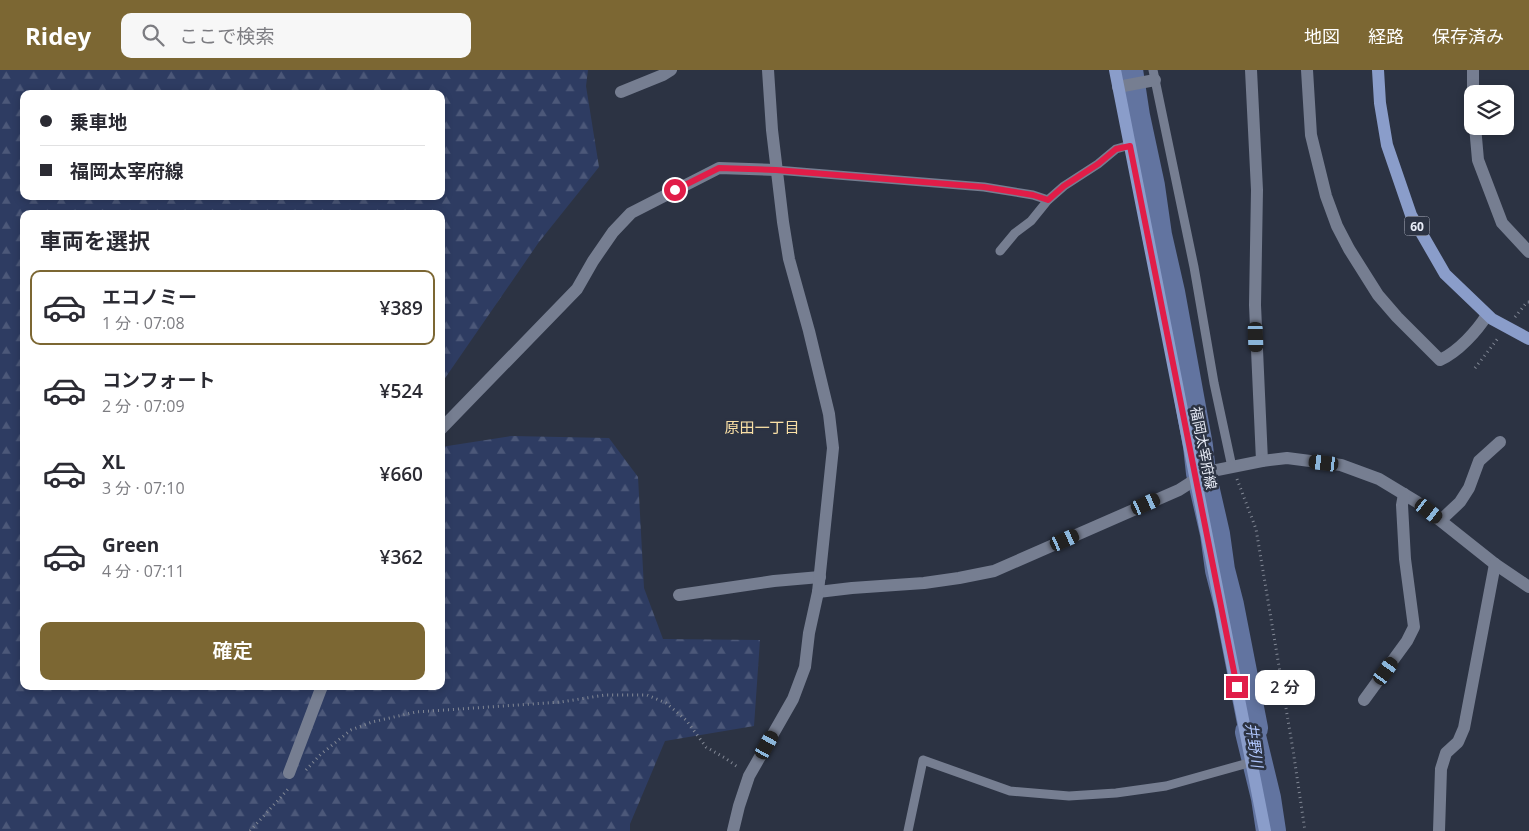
<!DOCTYPE html>
<html lang="ja">
<head>
<meta charset="utf-8">
<style>
	body { margin:0; font-family:"Open Sans","Noto Sans JP",sans-serif; background:#f7f7f7; color:#2b2b33; height:100vh; display:flex; flex-direction:column; font-size:19px; white-space:nowrap }
	* { box-sizing:border-box; margin:0 }
	p { font-size:16px; color:#7c7c81 }
	.icon { flex:none; width:28px; height:28px; fill:none; stroke:currentColor; stroke-width:2; stroke-linecap:round; stroke-linejoin:round }
	.map { position:relative; flex:1; overflow:hidden }
	.side { position:absolute; left:20px; top:140px; width:425px; height:480px; display:flex; flex-direction:column; background:#fff; border-radius:10px; box-shadow:0 2px 8px #0003 }
	.side>* { flex:none }
	.guide { position:absolute; left:20px; top:20px; width:425px; height:110px; border-radius:10px; box-shadow:0 2px 8px #0003; display:grid; align-content:center; height:110px; padding:0 20px; background:#fff }
	.tools { position:absolute; left:1464px; top:15px; display:grid; gap:10px }
	.tools a { display:grid; place-items:center; width:50px; height:50px; border-radius:10px; background:#fff; box-shadow:0 2px 8px #0003; font-size:25px }
	.end { position:absolute; width:22px; height:22px; margin:-11px; border:6px solid #e11d48; background:#fff; box-shadow:0 0 0 2px #fff }
	.from { border-radius:50% }
	.bubble { position:absolute; height:35px; border-radius:10px; background:#fff; box-shadow:0 2px 8px #0003; font-size:16px; font-weight:600; line-height:35px; text-align:center }
	.car { position:absolute; width:15px; height:30px; margin:-15px -8px; border-radius:6px; box-shadow:0 0 4px 1px #0007; background:linear-gradient(#222 24%,#8ab4d8 0 40%,#222 0 76%,#8ab4d8 0 86%,#222 0) }
	.guide b { display:flex; align-items:center; gap:18px; height:48px; font-size:19px }
	.guide b+b { border-top:1px solid #e1e1e2 }
	.guide i { width:12px; height:12px; background:#2b2b33 }
	ul { padding:0; list-style:none }
	li { display:flex; align-items:center; gap:15px; height:75px; margin:0 10px 8px; padding:0 10px; border:2px solid transparent; border-radius:10px }
	li div { flex:1 }
	li b { display:block; font-size:19px }
	li em { font-style:normal; font-weight:600 }
	li.selected { border-color:#7c6733 }
	li>.icon { width:45px; height:45px; stroke-width:1.5 }
	h2 { padding:0 20px; font-size:22px; line-height:60px }
	.button { display:flex; gap:10px; margin-top:auto; padding:10px 20px }
	.button a { flex:1; height:58px; border-radius:10px; background:#7c6733; color:#fff; font-size:20px; font-weight:600; line-height:58px; text-align:center }
	header { display:flex; align-items:center; gap:30px; box-sizing:border-box; height:70px; padding:0 25px; background:#7c6733; color:#fff }
	header strong { font-size:24px }
	nav { display:flex; gap:28px; margin-inline-start:auto; font-size:18px }
	.search { width:350px; height:45px; background:#f7f7f7; display:flex; align-items:center; gap:12px; box-sizing:border-box; padding:0 18px; border-radius:10px; color:#7c7c81; font-size:19px }
	.map>svg:first-child { display:block }
	.forest { fill:url(#forest-firs); fill-rule:evenodd }
	.lines { fill:none; stroke-linecap:round; stroke-linejoin:round }
	.river { stroke:#6274a0; stroke-width:30 }
	.path { stroke:#828895; stroke-width:3; stroke-dasharray:1 4; stroke-linecap:butt }
	.lane { stroke:#767e91; stroke-width:9 }
	.street { stroke:#767e91; stroke-width:12 }
	.primary { stroke:#8a9dca; stroke-width:12 }
	.route { stroke:#e11d48; stroke-width:6 }
	.labels { text-anchor:middle; dominant-baseline:central; stroke-width:5; stroke-linejoin:round; paint-order:stroke }
	.shield { fill:#2c3343; stroke:#b0b5c2; stroke-width:1 }
	.shield-label { font-size:12px; font-weight:bold; fill:#e9edf8 }
	.street-label { font-size:14px; fill:#e9edf8; stroke:#2c3343 }
	.neighbourhood-label { font-size:15px; fill:#fae0a6; stroke:#2c3343 }
	.water-label { font-size:15px; font-style:italic; fill:#b0c7fe; stroke:#2c3343 }
</style>
</head>
<body>
<header>
<strong>Ridey</strong>
<div class="search"><svg class="icon" aria-label="search" viewBox="0 0 24 24"><circle cx="10" cy="10" r="6"/><path d="M15 15l6 6"/></svg>ここで検索</div>
<nav><a>地図</a><a>経路</a><a>保存済み</a></nav>
</header>
<div class="map">
<svg width="1529" height="761" viewBox="0 0 1529 761">
	<defs>
		<pattern id="forest-firs" width="22" height="20" patternUnits="userSpaceOnUse" patternTransform="scale(1.25)"><rect width="22" height="20" fill="#2e3c62"/><path d="M5 1l3.5 6h-7zM16 11l3.5 6h-7z" fill="#4c5879"/></pattern>
	</defs>
	<rect width="100%" height="100%" fill="#2c3343"/>
	<path class="forest" d="M 0,0 L 588,0 L 586,16 L 599,97 L 539,172 L 441,314 L 441,144 L 24,144 L 24,616 L 441,616 L 441,377 L 511,366 L 609,368 L 638,407 L 644,518 L 663,569 L 760,570 L 754,656 L 665,671 L 630,754 L 630,761 L 0,761 ZM 24,24 L 441,24 L 441,126 L 24,126 Z"/>
	<g class="lines">
		<polyline class="river" points="1128,0 1135,46 1150,116 1157,165 1170,222 1198,376 1201,403 1215,464 1220,500 1229,535 1253,658 1250,662 1266,728 1271,761"/>
		<g class="path">
			<polyline points="1515,247 1527,232 1529,232"/>
			<polyline points="1475,298 1499,267"/>
			<polyline points="1237,409 1256,459 1293,680 1305,761"/>
			<polyline points="306,700 321,684 351,660 372,652 416,642 561,632 605,625 647,625 666,633 686,650 706,677 725,688 739,698"/>
			<polyline points="250,761 290,717"/>
		</g>
		<g class="lane">
			<polyline points="1153,0 1194,197 1214,313 1232,397"/>
			<polyline points="776,100 984,117 1033,125 1048,130"/>
			<polyline points="1000,181 1015,163 1031,151 1048,130 1064,116 1098,94 1116,79 1130,75"/>
			<polyline points="908,761 923,690 1010,721 1069,726 1116,723 1166,716 1252,692"/>
		</g>
		<g class="street">
			<polyline points="1251,0 1257,120 1255,235 1262,391"/>
			<path d="M 1307,0 L 1311,65 L 1326,126 L 1337,156 L 1349,179 L 1378,225 L 1397,247 L 1440,290 C 1458,282 1477,261 1487,245"/>
			<polyline points="1118,17 1155,10"/>
			<polyline points="621,22 663,5 671,0"/>
			<polyline points="1473,24 1473,0"/>
			<polyline points="1475,56 1478,90 1502,153 1529,182"/>
			<polyline points="441,359 577,219 593,191 613,162 631,143 719,98 776,100"/>
			<polyline points="1441,450 1460,432 1469,418 1479,391 1500,372"/>
			<polyline points="818,522 852,518 924,513 959,508 994,501 1179,420 1207,402 1262,391 1287,388 1341,395 1379,409 1417,432 1495,494 1529,517"/>
			<polyline points="679,525 774,511 820,507"/>
			<polyline points="1364,630 1407,571 1414,557 1405,489 1402,435 1404,424"/>
			<polyline points="289,703 322,616"/>
			<polyline points="733,761 739,736 749,706 793,629 805,597 809,563 818,522 833,378 829,344 809,261 789,189 783,152 772,60 768,0"/>
			<polyline points="1439,761 1441,699 1446,683 1458,672 1464,658 1495,494"/>
		</g>
		<g class="primary">
			<polyline points="1115,0 1265,761"/>
			<polyline points="1378,0 1380,33 1387,75 1411,145 1445,204 1492,249 1529,269"/>
		</g>
	</g>
	<g class="lines">
		<polyline class="route" points="675,120 719,98 776,100 984,117 1033,125 1048,130 1064,116 1098,94 1116,79 1130,76 1237,617"/>
	</g>
	<g class="labels">
		<rect class="shield" x="1404.5" y="146.5" width="25" height="19" rx="4"/>
		<g class="shield-label">
			<text x="1417" y="156">60</text>
		</g>
		<g class="street-label">
			<text transform="translate(1204 378) rotate(79)">福岡太宰府線</text>
		</g>
		<g class="neighbourhood-label">
			<text x="762" y="357">原田一丁目</text>
		</g>
		<g class="water-label">
			<text transform="translate(1255 675) rotate(82)">井野川</text>
		</g>
	</g>
</svg>
<div class="tools">
<a><svg class="icon" aria-label="layers" viewBox="0 0 24 24"><path d="M12 4l9 5-9 5-9-5zM3 14l9 5 9-5"/></svg></a>
</div>
<i class="end from" style="left:675px;top:120px"></i>
<i class="end" style="left:1237px;top:617px"></i>
<div class="bubble" style="left:1255px;top:600px;width:60px">2 分</div>
<i class="car" style="left:1256px;top:267px;rotate:178deg"></i>
<i class="car" style="left:1324px;top:393px;rotate:277deg"></i>
<i class="car" style="left:1146px;top:434px;rotate:66deg"></i>
<i class="car" style="left:1429px;top:441px;rotate:128deg"></i>
<i class="car" style="left:1065px;top:470px;rotate:66deg"></i>
<i class="car" style="left:1386px;top:601px;rotate:36deg"></i>
<i class="car" style="left:767px;top:675px;rotate:29deg"></i>
<div class="guide">
<b><i class="from"></i>乗車地</b>
<b><i></i>福岡太宰府線</b>
</div>
<section class="side">
<h2>車両を選択</h2>
<ul>
<li class="selected"><svg class="icon" aria-label="car" viewBox="0 0 24 24"><path d="M5 17H2v-5l4-1 3-4h7l3 4 3 1v5h-3M9 17h6M6 11h13"/><circle cx="7" cy="17" r="2"/><circle cx="17" cy="17" r="2"/></svg><div><b>エコノミー</b><p>1 分 · 07:08</p></div><em>¥389</em></li>
<li><svg class="icon" aria-label="car" viewBox="0 0 24 24"><path d="M5 17H2v-5l4-1 3-4h7l3 4 3 1v5h-3M9 17h6M6 11h13"/><circle cx="7" cy="17" r="2"/><circle cx="17" cy="17" r="2"/></svg><div><b>コンフォート</b><p>2 分 · 07:09</p></div><em>¥524</em></li>
<li><svg class="icon" aria-label="car" viewBox="0 0 24 24"><path d="M5 17H2v-5l4-1 3-4h7l3 4 3 1v5h-3M9 17h6M6 11h13"/><circle cx="7" cy="17" r="2"/><circle cx="17" cy="17" r="2"/></svg><div><b>XL</b><p>3 分 · 07:10</p></div><em>¥660</em></li>
<li><svg class="icon" aria-label="car" viewBox="0 0 24 24"><path d="M5 17H2v-5l4-1 3-4h7l3 4 3 1v5h-3M9 17h6M6 11h13"/><circle cx="7" cy="17" r="2"/><circle cx="17" cy="17" r="2"/></svg><div><b>Green</b><p>4 分 · 07:11</p></div><em>¥362</em></li>
</ul>
<div class="button"><a>確定</a></div>
</section>
</div>
</body>
</html>
